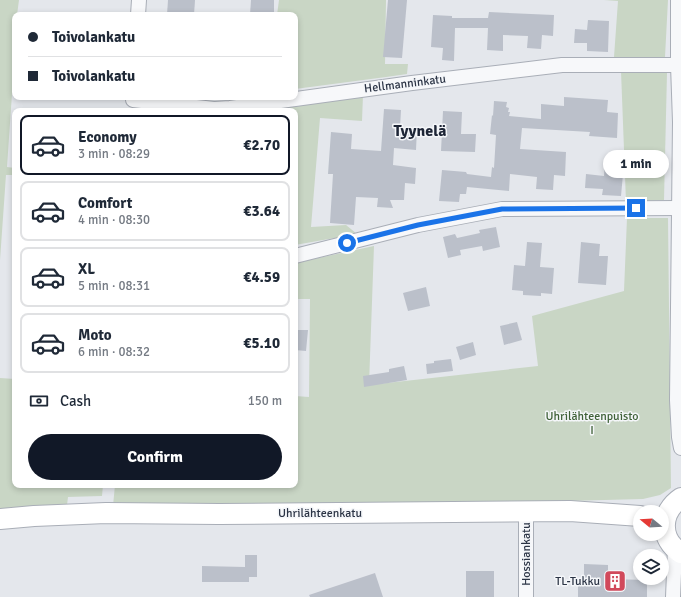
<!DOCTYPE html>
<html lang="en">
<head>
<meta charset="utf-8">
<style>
	body { margin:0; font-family:Signika,sans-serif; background:#f6f6f7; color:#1f2937; height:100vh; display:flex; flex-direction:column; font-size:15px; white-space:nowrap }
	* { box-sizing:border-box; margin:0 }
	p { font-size:13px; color:#747a83 }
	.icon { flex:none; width:22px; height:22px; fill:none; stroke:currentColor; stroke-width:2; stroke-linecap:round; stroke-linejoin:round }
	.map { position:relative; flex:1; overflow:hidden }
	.panel { position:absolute; left:12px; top:108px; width:286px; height:380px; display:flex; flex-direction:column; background:#fff; border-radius:8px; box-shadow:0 2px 6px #0003 }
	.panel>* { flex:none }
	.guide { position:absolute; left:12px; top:12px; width:286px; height:88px; border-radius:8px; box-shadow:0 2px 6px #0003; display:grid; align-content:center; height:88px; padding:0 16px; background:#fff }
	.needle { width:26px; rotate:288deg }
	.buttons { position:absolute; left:633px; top:505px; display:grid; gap:8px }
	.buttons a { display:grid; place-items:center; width:36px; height:36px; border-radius:50%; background:#fff; box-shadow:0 2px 6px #0003; font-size:20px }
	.end { position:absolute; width:18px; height:18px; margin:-9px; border:5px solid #1a73e8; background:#fff; box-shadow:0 0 0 2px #fff }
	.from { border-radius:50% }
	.bubble { position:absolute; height:28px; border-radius:14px; background:#fff; box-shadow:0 2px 6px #0003; font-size:13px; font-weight:800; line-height:28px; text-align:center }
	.guide b { display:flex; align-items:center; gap:14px; height:38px; font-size:15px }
	.guide b+b { border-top:1px solid #e0e1e3 }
	.guide i { width:10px; height:10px; background:#1f2937 }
	ul { padding:7px 0 0; list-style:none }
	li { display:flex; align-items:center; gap:12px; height:60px; margin:0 8px 6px; padding:0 8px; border:2px solid #e0e1e3; border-radius:8px }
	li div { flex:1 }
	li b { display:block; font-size:15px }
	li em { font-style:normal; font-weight:800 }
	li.on { border-color:#111827 }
	li>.icon { width:36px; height:36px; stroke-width:1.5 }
	.pay { display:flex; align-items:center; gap:10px; height:44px; padding:0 16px; font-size:15px }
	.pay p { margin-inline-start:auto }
	.button { display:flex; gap:8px; margin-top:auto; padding:8px 16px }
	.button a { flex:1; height:46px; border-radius:24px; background:#111827; color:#fff; font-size:16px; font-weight:800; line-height:46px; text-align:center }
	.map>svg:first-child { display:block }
	.green { fill:#c9d6c5 }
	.building { fill:#bbc0ca }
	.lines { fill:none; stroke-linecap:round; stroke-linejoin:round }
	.street-casing { stroke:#a9aeb7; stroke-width:16 }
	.secondary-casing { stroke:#a9aeb7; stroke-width:22 }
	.street { stroke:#f7f8fa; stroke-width:14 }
	.secondary { stroke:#fff; stroke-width:20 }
	.route { stroke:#1a73e8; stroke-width:5 }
	.labels { text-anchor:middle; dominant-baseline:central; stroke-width:3; stroke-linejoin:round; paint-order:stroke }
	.street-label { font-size:12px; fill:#2b3445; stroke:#f4f6f9 }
	.park-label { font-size:12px; fill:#3f6138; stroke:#f4f6f9 }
	.poi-label { font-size:12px; fill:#2b3445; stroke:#f4f6f9; text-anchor:end }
	.district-label { font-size:16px; font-weight:bold; fill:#1d2536; stroke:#f4f6f9 }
</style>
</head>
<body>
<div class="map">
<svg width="681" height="597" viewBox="0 0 681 597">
	<rect width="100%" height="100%" fill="#e4e7ec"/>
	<g class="green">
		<polygon points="0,0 19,0 17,15 15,15 15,50 7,167 15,168 15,175 6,175 0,260"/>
		<polygon points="279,0 386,0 385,64 408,64 407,74 386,77 295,89 295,15 277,15"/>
		<polygon points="604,0 668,0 665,57 614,57 618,1"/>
		<polygon points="621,71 667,73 664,200 626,202"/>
		<polygon points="363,95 362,121 320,118 311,227 346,225 357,234 295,245 295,111 259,111"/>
		<polygon points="627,218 668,218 671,488 660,495 643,499 493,503 113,506 115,485 295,485 295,396 309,397 310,299 295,299 295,263 374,246 369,385 538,366 532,316 624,291"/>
		<polygon points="0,378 15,379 15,485 103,485 102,496 68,497 67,505 0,511"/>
	</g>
	<g class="building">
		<polygon points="168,0 195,0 194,15 167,15"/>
		<polygon points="251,0 274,0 274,15 250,15"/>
		<polygon points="388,0 407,0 402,58 383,57"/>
		<polygon points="489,12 554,15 553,36 542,35 541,49 527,48 528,36 503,35 503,51 487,50 488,28 455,28 454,61 442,60 443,48 431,47 433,15 452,16 452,18 488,18"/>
		<polygon points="588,20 609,21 608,52 587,51 587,43 574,43 575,29 587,30"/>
		<polygon points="564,97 608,100 607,112 618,113 617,138 589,136 590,132 522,128 520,149 566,152 565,176 554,175 553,190 536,189 537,177 510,174 509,191 467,187 466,194 460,194 459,202 439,201 442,170 466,172 467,174 491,177 492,167 494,168 496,135 490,134 492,115 493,116 494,101 507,102 506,107 509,108 508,112 510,112 509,116 541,119 541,104 564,106"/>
		<polygon points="384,109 401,110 400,128 417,129 416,150 394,148 393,165 416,168 415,184 405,183 404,200 390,200 393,208 377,207 378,198 356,197 354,225 330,223 333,174 328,174 331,132 352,134 351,149 381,151"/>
		<polygon points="443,111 462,112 461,134 476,134 475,152 441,151"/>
		<polygon points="605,161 624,163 621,196 602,195 603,189 585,188 586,174 604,176"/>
		<polygon points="496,227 500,247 483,251 482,246 460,250 461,255 448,258 443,237 455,234 457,238 480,233 479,230"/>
		<polygon points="527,242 542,243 540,267 554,268 552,294 541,293 541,296 523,295 523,291 512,290 514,265 525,266"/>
		<polygon points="581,242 600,244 599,256 608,256 606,285 578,283"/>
		<polygon points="426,287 430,306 408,311 403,293"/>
		<polygon points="517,322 522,340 504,345 500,326"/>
		<polygon points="298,330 308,330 306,351 295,350 295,331 297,331"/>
		<polygon points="473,342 476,355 460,360 456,347"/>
		<polygon points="451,359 453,371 427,374 426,364 434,363 434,361"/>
		<polygon points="404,366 407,380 364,387 363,376 389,372 389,369"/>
		<polygon points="245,555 257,555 257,577 249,577 249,582 202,582 202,566 245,567"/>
		<polygon points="584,564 608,565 608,579 647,580 647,597 578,597 578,582 584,582"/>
		<rect x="466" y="571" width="28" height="26"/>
		<polygon points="375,573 383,597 310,597 309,595"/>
	</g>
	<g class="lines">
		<g class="street-casing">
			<g id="street">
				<polyline points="678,0 678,65 680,122 677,400 679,437 681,448"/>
				<polyline points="138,15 139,0"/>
				<polyline points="133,100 214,109 230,108 412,83 562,65 678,65"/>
				<polyline points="295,256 418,225 502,209 679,208"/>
				<polyline points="526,511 526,597"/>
				<polyline points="673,597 675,549"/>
			</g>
		</g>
		<g class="secondary-casing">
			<g id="secondary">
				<path d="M 681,498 C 660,512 659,539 681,553"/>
				<polyline points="0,519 34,516 106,513 219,514 570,511 640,516"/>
			</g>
		</g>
		<use href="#street" class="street"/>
		<use href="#secondary" class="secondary"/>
	</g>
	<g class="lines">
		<polyline class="route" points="347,243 418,225 502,209 636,208"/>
	</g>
	<defs>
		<g id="building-square" transform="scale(1.15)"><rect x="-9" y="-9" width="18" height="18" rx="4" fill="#d1495b" stroke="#f4f6f9"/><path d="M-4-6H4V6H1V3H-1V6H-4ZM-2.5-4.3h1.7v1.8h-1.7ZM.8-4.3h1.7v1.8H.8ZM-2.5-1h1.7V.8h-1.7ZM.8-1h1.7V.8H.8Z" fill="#fff"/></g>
	</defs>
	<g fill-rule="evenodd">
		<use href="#building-square" x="615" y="581"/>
	</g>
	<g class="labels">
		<g class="street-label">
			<text transform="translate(405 84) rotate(-7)">Hellmanninkatu</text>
			<text x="320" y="513">Uhrilähteenkatu</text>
			<text transform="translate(526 554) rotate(-90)">Hossiankatu</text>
		</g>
		<g class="park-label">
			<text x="592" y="416">Uhrilähteenpuisto<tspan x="592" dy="14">I</tspan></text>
		</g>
		<g class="poi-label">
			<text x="600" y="581">TL-Tukku</text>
		</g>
		<g class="district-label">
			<text x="420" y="131">Tyynelä</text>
		</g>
	</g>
</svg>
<div class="buttons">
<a><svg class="needle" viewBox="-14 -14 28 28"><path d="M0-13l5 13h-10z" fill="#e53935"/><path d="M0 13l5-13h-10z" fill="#747a83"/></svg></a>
<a><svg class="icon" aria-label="layers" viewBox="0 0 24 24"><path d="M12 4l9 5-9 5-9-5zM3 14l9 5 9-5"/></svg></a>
</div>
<i class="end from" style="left:347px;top:243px"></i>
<i class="end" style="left:636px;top:208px"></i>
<div class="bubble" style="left:603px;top:150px;width:66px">1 min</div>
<div class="guide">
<b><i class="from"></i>Toivolankatu</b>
<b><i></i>Toivolankatu</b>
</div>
<section class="panel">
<ul>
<li class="on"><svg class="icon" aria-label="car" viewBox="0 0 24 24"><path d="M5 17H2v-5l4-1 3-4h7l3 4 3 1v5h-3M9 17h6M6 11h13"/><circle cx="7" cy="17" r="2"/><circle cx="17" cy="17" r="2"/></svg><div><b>Economy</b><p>3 min · 08:29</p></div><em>€2.70</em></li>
<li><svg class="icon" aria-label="car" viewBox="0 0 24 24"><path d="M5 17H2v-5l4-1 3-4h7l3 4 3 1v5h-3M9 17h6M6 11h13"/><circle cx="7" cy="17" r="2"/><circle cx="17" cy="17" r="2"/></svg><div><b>Comfort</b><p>4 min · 08:30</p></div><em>€3.64</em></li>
<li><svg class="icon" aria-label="car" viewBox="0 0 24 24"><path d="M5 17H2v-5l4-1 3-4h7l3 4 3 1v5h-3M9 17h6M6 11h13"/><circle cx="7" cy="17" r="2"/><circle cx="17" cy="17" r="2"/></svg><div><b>XL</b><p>5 min · 08:31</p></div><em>€4.59</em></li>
<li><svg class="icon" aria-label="car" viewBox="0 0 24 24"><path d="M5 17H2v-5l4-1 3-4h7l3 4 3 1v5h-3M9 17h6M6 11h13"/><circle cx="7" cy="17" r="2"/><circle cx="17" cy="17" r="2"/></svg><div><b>Moto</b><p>6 min · 08:32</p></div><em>€5.10</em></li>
</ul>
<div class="pay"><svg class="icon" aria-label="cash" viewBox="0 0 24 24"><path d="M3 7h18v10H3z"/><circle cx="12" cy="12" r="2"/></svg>Cash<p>150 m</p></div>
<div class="button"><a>Confirm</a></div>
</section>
</div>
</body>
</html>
